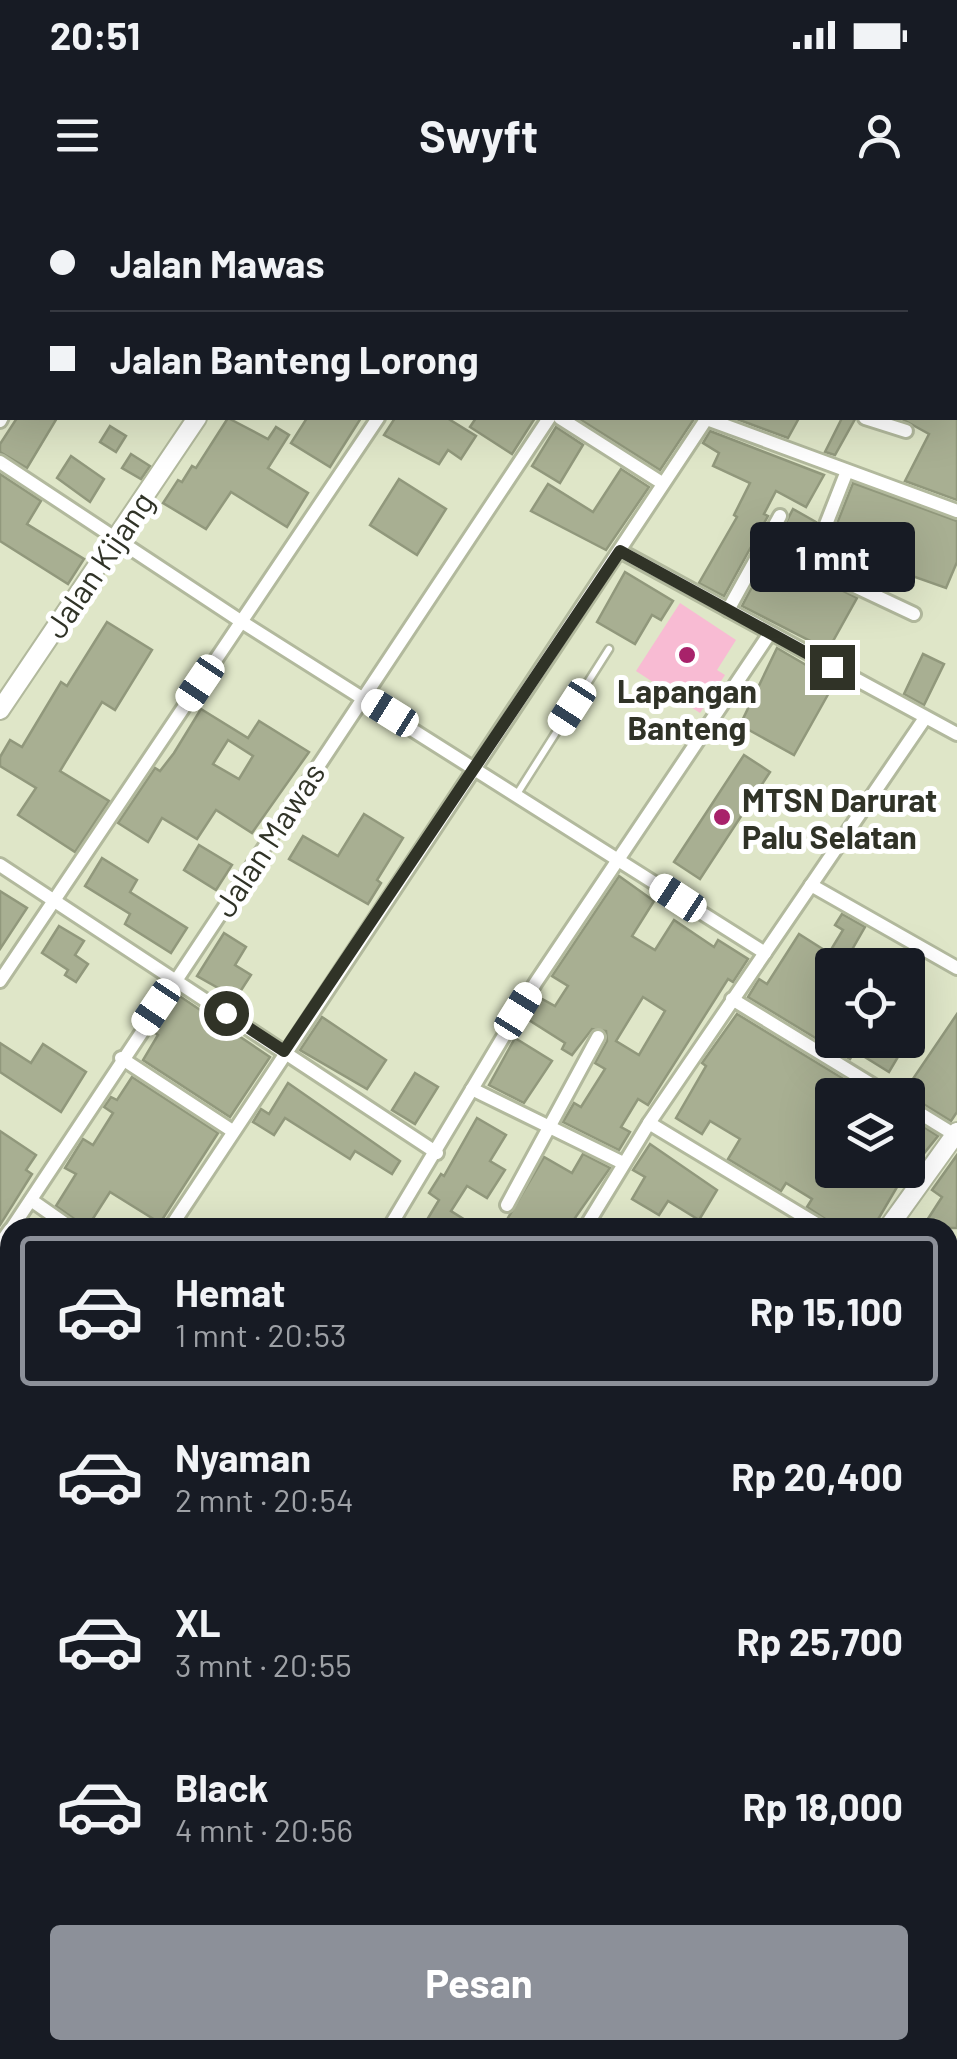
<!DOCTYPE html>
<html lang="id">
<head>
<meta charset="utf-8">
<style>
	body { margin:0; font-family:Barlow,sans-serif; background:#20242c; color:#f1f3f6; height:100vh; display:flex; flex-direction:column; font-size:38px; white-space:nowrap }
	* { box-sizing:border-box; margin:0 }
	p { font-size:32px; color:#9ea1a6 }
	.icon { flex:none; width:55px; height:55px; fill:none; stroke:currentColor; stroke-width:2; stroke-linecap:round; stroke-linejoin:round }
	.map { position:relative; flex:1; overflow:hidden }
	.sheet { position:absolute; left:0px; top:1018px; width:958px; height:842px; display:flex; flex-direction:column; background:#171b24; border-radius:30px 30px 0 0; box-shadow:0 10px 40px #0002 }
	.sheet>* { flex:none }
	.banner { position:absolute; left:0px; top:0px; width:958px; height:220px; box-shadow:0 10px 40px #0002; display:grid; align-content:center; height:220px; padding:0 50px; background:#171b24 }
	.buttons { position:absolute; left:815px; top:748px; display:grid; gap:20px }
	.buttons a { display:grid; place-items:center; width:110px; height:110px; border-radius:10px; background:#171b24; box-shadow:0 10px 40px #0002; font-size:50px }
	.end { position:absolute; width:45px; height:45px; margin:-22px; border:12px solid #303327; background:#fff; box-shadow:0 0 0 5px #fff }
	.from { border-radius:50% }
	.bubble { position:absolute; height:70px; border-radius:10px; background:#171b24; box-shadow:0 10px 40px #0002; font-size:32px; font-weight:700; line-height:70px; text-align:center }
	.car { position:absolute; width:30px; height:60px; margin:-30px -15px; border-radius:12px; box-shadow:0 0 8px 2px #0007; background:linear-gradient(#fff 24%,#345 0 40%,#fff 0 76%,#345 0 86%,#fff 0) }
	.banner b { display:flex; align-items:center; gap:35px; height:95px; font-size:38px }
	.banner b+b { border-top:2px solid #363941 }
	.banner i { width:25px; height:25px; background:#f1f3f6 }
	ul { padding:18px 0 0; list-style:none }
	li { display:flex; align-items:center; gap:30px; height:150px; margin:0 20px 15px; padding:0 30px; border:5px solid transparent; border-radius:10px }
	li div { flex:1 }
	li b { display:block; font-size:38px }
	li em { font-style:normal; font-weight:700 }
	li.current { border-color:#8c9099 }
	li>.icon { width:90px; height:90px; stroke-width:1.5 }
	.button { display:flex; gap:20px; margin-top:auto; padding:20px 50px }
	.button a { flex:1; height:115px; border-radius:10px; background:#8c9099; color:#fff; font-size:40px; font-weight:700; line-height:115px; text-align:center }
	.status { display:flex; justify-content:space-between; align-items:center; height:70px; padding:0 50px; background:#171b24; direction:ltr }
	.status svg { height:28px; fill:currentColor }
	header { display:flex; justify-content:space-between; align-items:center; height:130px; padding:0 50px; background:#171b24; font-size:45px; font-weight:700 }
	.map>svg:first-child { display:block }
	.green { fill:#f8bbd3 }
	.building { fill:#a8af92; stroke:#91987c; stroke-width:2.5; fill-rule:evenodd }
	.lines { fill:none; stroke-linecap:round; stroke-linejoin:round }
	.lane-casing { stroke:#b2b99d; stroke-width:11 }
	.street-casing { stroke:#b2b99d; stroke-width:18 }
	.secondary-casing { stroke:#b2b99d; stroke-width:22 }
	.lane { stroke:#fff; stroke-width:6 }
	.street { stroke:#fff; stroke-width:12 }
	.secondary { stroke:#fff; stroke-width:18 }
	.route { stroke:#303327; stroke-width:12 }
	.poi-dot { fill:#a8226a; stroke:#fff; stroke-width:4 }
	.labels { text-anchor:middle; dominant-baseline:central; stroke-width:10; stroke-linejoin:round; paint-order:stroke }
	.street-label { font-size:32px; fill:#303327; stroke:#fff }
	.poi-label { font-size:32px; font-weight:bold; fill:#303327; stroke:#fff }
</style>
</head>
<body>
<div class="status"><b>20:51</b><svg viewBox="0 0 49 12"><path d="M0 12V9h3v3zM5 12V6h3v6zM10 12V3h3v9zM15 12V0h3v12zM26 1h20v11H26zM47 4h2v5h-2z"/></svg></div>
<header><svg class="icon" aria-label="menu" viewBox="0 0 24 24"><path d="M4 6h16M4 12h16M4 18h16"/></svg>Swyft<svg class="icon" aria-label="person" viewBox="0 0 24 24"><circle cx="12" cy="8" r="4"/><path d="M4 21q1-7 8-7t8 7"/></svg></header>
<div class="map">
<svg width="957" height="1859" viewBox="0 0 957 1859">
	<rect width="100%" height="100%" fill="#dfe6c8"/>
	<polygon class="green" points="680,403 736,440 717,470 725,475 700,513 636,471"/>
	<g class="building">
		<polygon points="17,218 57,218 27,268 0,252 0,244"/>
		<polygon points="228,218 268,239 276,227 289,235 268,268 308,293 287,327 231,292 206,329 163,303 178,280 182,282 192,266 196,268"/>
		<polygon points="307,218 361,218 330,267 291,243"/>
		<polygon points="395,218 447,218 476,236 461,259 448,250 439,264 384,235"/>
		<polygon points="476,218 535,218 512,254 470,227"/>
		<polygon points="578,218 693,218 694,219 660,270"/>
		<polygon points="734,218 799,218 788,238"/>
		<polygon points="842,218 855,219 835,255 825,252"/>
		<polygon points="900,218 957,218 957,300 905,281 929,234"/>
		<polygon points="110,226 126,236 116,252 100,242"/>
		<polygon points="556,227 583,245 560,283 532,266"/>
		<polygon points="710,231 824,275 806,307 776,291 764,314 768,316 724,396 699,383 737,317 734,315 750,283 713,266 719,253 703,243"/>
		<polygon points="131,254 150,266 141,279 122,268"/>
		<polygon points="71,256 104,279 90,302 57,278"/>
		<polygon points="621,269 649,287 606,350 531,311 548,284 593,312"/>
		<polygon points="0,274 41,301 27,324 84,359 68,384 0,341"/>
		<polygon points="399,279 446,309 417,355 370,325"/>
		<polygon points="853,283 957,321 957,362 946,388 847,353 855,333 836,326"/>
		<polygon points="793,309 816,322 799,365 801,370 857,398 828,450 742,406"/>
		<polygon points="625,372 673,401 661,420 652,415 635,444 597,422"/>
		<polygon points="107,422 152,450 115,510 102,502 60,571 109,601 75,652 18,615 36,588 0,566 0,557 10,540 22,547 61,482 67,486"/>
		<polygon points="777,448 835,482 794,555 740,525"/>
		<polygon points="923,454 944,464 924,505 904,494"/>
		<path d="M 201,509 L 248,538 L 259,521 L 309,552 L 252,633 L 216,610 L 197,639 L 162,618 L 148,642 L 118,623 L 155,568 L 160,571 L 174,553 ZM 228,540 L 253,556 L 239,579 L 213,564 Z"/>
		<polygon points="744,555 770,572 700,679 674,662"/>
		<polygon points="364,614 403,638 377,680 381,683 368,704 289,659 303,636 338,656"/>
		<polygon points="199,645 232,665 216,690 184,670"/>
		<polygon points="102,658 137,680 130,692 187,728 171,753 125,724 130,714 85,686"/>
		<path d="M 619,676 L 654,701 L 632,736 L 655,750 L 674,720 L 714,747 L 718,740 L 748,759 L 733,782 L 728,779 L 648,905 L 638,899 L 621,927 L 630,932 L 619,950 L 563,922 L 574,903 L 581,907 L 605,869 L 595,863 L 607,841 L 606,831 L 592,829 L 572,855 L 562,849 L 565,843 L 529,820 L 542,799 L 555,806 L 568,786 L 552,776 ZM 643,797 L 665,811 L 639,855 L 616,841 Z"/>
		<polygon points="0,691 27,708 0,749"/>
		<polygon points="842,714 865,727 845,762 849,765 832,765 832,840 908,840 889,872 855,851 850,859 748,797 759,779 767,784 799,734 829,753 843,730 835,725"/>
		<polygon points="59,726 84,741 75,755 88,764 76,782 65,775 68,770 42,753"/>
		<polygon points="224,733 246,747 235,765 251,775 236,798 197,776"/>
		<polygon points="178,795 270,857 230,917 143,860 158,835 154,832"/>
		<polygon points="737,814 870,895 832,895 832,970 908,970 908,917 938,936 897,987 873,1028 839,1028 807,1007 812,999 786,983 781,991 728,959 740,939 710,921 702,934 676,918 706,866 702,863"/>
		<polygon points="957,814 957,912 951,921 904,892"/>
		<polygon points="322,817 386,860 367,889 300,850"/>
		<polygon points="515,838 552,861 524,903 489,885"/>
		<polygon points="0,843 31,863 43,844 86,872 61,912 0,872"/>
		<polygon points="415,873 438,887 415,924 392,910"/>
		<polygon points="132,877 218,933 160,1023 110,992 87,1028 56,1006 76,974 65,968 83,939 93,945 113,913 104,907 111,897 117,900"/>
		<polygon points="288,883 400,961 392,974 355,951 350,959 285,918 274,935 253,922 261,909 269,914"/>
		<polygon points="477,918 506,935 490,961 505,970 487,998 467,986 451,1011 478,1028 422,1028 439,1000 429,993 441,974 444,976"/>
		<polygon points="0,931 36,955 26,970 32,974 0,1025"/>
		<polygon points="650,944 717,990 699,1020 668,1001 659,1015 632,999 645,977 633,970"/>
		<polygon points="583,954 610,968 568,1028 502,1028 544,957 572,973"/>
		<polygon points="957,955 957,1028 922,1028 942,997 932,990"/>
	</g>
	<g class="lines">
		<g class="lane-casing">
			<g id="lane">
				<polyline points="517,594 609,449"/>
				<polyline points="0,1532 10,1539"/>
				<polyline points="0,1626 10,1610"/>
			</g>
		</g>
		<g class="street-casing">
			<g id="street">
				<polyline points="18,0 22,2"/>
				<polyline points="229,0 232,2"/>
				<polyline points="644,0 648,2"/>
				<polyline points="148,2 150,0"/>
				<polyline points="522,2 524,0"/>
				<polyline points="770,2 771,0"/>
				<polyline points="867,2 867,0"/>
				<polyline points="955,24 957,15"/>
				<polyline points="955,92 957,93"/>
				<polyline points="0,116 2,118"/>
				<polyline points="560,218 662,283"/>
				<polyline points="865,218 906,231"/>
				<polyline points="707,219 957,311"/>
				<polyline points="0,221 2,217"/>
				<polyline points="0,262 242,422 765,753"/>
				<polyline points="847,271 810,365 914,414"/>
				<polyline points="620,351 957,534"/>
				<polyline points="728,410 780,316"/>
				<polyline points="0,665 437,953"/>
				<polyline points="811,685 957,768"/>
				<polyline points="0,781 378,218"/>
				<polyline points="732,799 889,895"/>
				<polyline points="121,858 231,930"/>
				<polyline points="472,889 623,963"/>
				<polyline points="908,906 955,935"/>
				<polyline points="649,923 823,1028"/>
				<polyline points="31,1000 71,1028"/>
				<polyline points="507,1005 598,837"/>
				<polyline points="12,1028 549,218"/>
				<polyline points="170,1028 707,218"/>
				<polyline points="389,1028 536,782 770,433"/>
				<polyline points="585,1028 649,923 925,518"/>
				<polyline points="0,1044 10,1030"/>
				<polyline points="0,1075 10,1082"/>
				<polyline points="948,1104 957,1111"/>
				<polyline points="948,1245 957,1252"/>
				<polyline points="0,1272 10,1258"/>
				<polyline points="948,1391 957,1376"/>
				<polyline points="0,1406 10,1413"/>
				<polyline points="948,1575 957,1561"/>
				<polyline points="948,1643 957,1649"/>
				<polyline points="0,1704 10,1688"/>
				<polyline points="948,1764 957,1750"/>
				<polyline points="948,1778 957,1791"/>
				<polyline points="0,1791 10,1794"/>
				<polyline points="948,1829 957,1821"/>
				<polyline points="0,1841 10,1828"/>
				<polyline points="256,1850 275,1859"/>
				<polyline points="448,1850 463,1859"/>
				<polyline points="575,1853 587,1859"/>
				<polyline points="474,1859 479,1850"/>
				<polyline points="662,1859 667,1850"/>
				<polyline points="915,1859 925,1850"/>
			</g>
		</g>
		<g class="secondary-casing">
			<g id="secondary">
				<polyline points="340,2 341,0"/>
				<polyline points="0,510 197,218"/>
				<polyline points="888,1028 957,932"/>
				<polyline points="318,1859 325,1850"/>
			</g>
		</g>
		<use href="#lane" class="lane"/>
		<use href="#street" class="street"/>
		<use href="#secondary" class="secondary"/>
	</g>
	<g class="lines">
		<polyline class="route" points="226,813 284,851 620,351 832,467"/>
	</g>
	<g class="poi-dot">
		<circle cx="687" cy="455" r="10"/>
		<circle cx="722" cy="617" r="10"/>
	</g>
	<g class="labels">
		<g class="street-label">
			<text transform="translate(98 364) rotate(-56)">Jalan Kijang</text>
			<text transform="translate(268 639) rotate(-57)">Jalan Mawas</text>
		</g>
		<g class="poi-label">
			<text x="687" y="490">Lapangan<tspan x="687" dy="37">Banteng</tspan></text>
			<text x="742" y="599" text-anchor="start">MTSN Darurat<tspan x="742" dy="37">Palu Selatan</tspan></text>
		</g>
	</g>
</svg>
<div class="buttons">
<a><svg class="icon" aria-label="locate" viewBox="0 0 24 24"><circle cx="12" cy="12" r="6"/><path d="M12 2v4M12 18v4M2 12h4M18 12h4"/></svg></a>
<a><svg class="icon" aria-label="layers" viewBox="0 0 24 24"><path d="M12 4l9 5-9 5-9-5zM3 14l9 5 9-5"/></svg></a>
</div>
<i class="end from" style="left:226px;top:813px"></i>
<i class="end" style="left:832px;top:467px"></i>
<div class="bubble" style="left:750px;top:322px;width:165px">1 mnt</div>
<i class="car" style="left:200px;top:483px;rotate:214deg"></i>
<i class="car" style="left:572px;top:507px;rotate:213deg"></i>
<i class="car" style="left:390px;top:513px;rotate:302deg"></i>
<i class="car" style="left:678px;top:698px;rotate:303deg"></i>
<i class="car" style="left:156px;top:807px;rotate:214deg"></i>
<i class="car" style="left:518px;top:811px;rotate:32deg"></i>
<div class="banner">
<b><i class="from"></i>Jalan Mawas</b>
<b><i></i>Jalan Banteng Lorong</b>
</div>
<section class="sheet">
<ul>
<li class="current"><svg class="icon" aria-label="car" viewBox="0 0 24 24"><path d="M5 17H2v-5l4-1 3-4h7l3 4 3 1v5h-3M9 17h6M6 11h13"/><circle cx="7" cy="17" r="2"/><circle cx="17" cy="17" r="2"/></svg><div><b>Hemat</b><p>1 mnt · 20:53</p></div><em>Rp 15,100</em></li>
<li><svg class="icon" aria-label="car" viewBox="0 0 24 24"><path d="M5 17H2v-5l4-1 3-4h7l3 4 3 1v5h-3M9 17h6M6 11h13"/><circle cx="7" cy="17" r="2"/><circle cx="17" cy="17" r="2"/></svg><div><b>Nyaman</b><p>2 mnt · 20:54</p></div><em>Rp 20,400</em></li>
<li><svg class="icon" aria-label="car" viewBox="0 0 24 24"><path d="M5 17H2v-5l4-1 3-4h7l3 4 3 1v5h-3M9 17h6M6 11h13"/><circle cx="7" cy="17" r="2"/><circle cx="17" cy="17" r="2"/></svg><div><b>XL</b><p>3 mnt · 20:55</p></div><em>Rp 25,700</em></li>
<li><svg class="icon" aria-label="car" viewBox="0 0 24 24"><path d="M5 17H2v-5l4-1 3-4h7l3 4 3 1v5h-3M9 17h6M6 11h13"/><circle cx="7" cy="17" r="2"/><circle cx="17" cy="17" r="2"/></svg><div><b>Black</b><p>4 mnt · 20:56</p></div><em>Rp 18,000</em></li>
</ul>
<div class="button"><a>Pesan</a></div>
</section>
</div>
</body>
</html>
